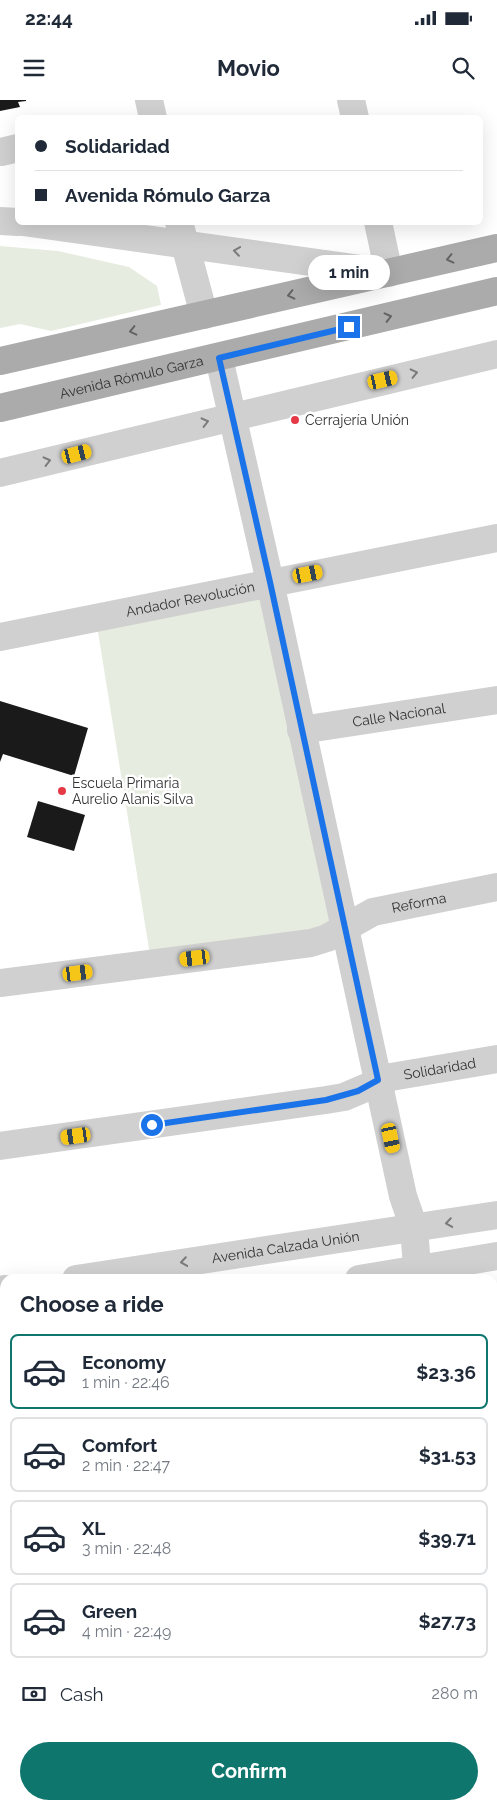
<!DOCTYPE html>
<html lang="en">
<head>
<meta charset="utf-8">
<style>
	body { margin:0; font-family:Raleway,sans-serif; background:#f2f2f3; color:#1f2937; height:100vh; display:flex; flex-direction:column; font-size:19px; white-space:nowrap }
	* { box-sizing:border-box; margin:0 }
	p { font-size:16px; color:#747a83 }
	.icon { flex:none; width:28px; height:28px; fill:none; stroke:currentColor; stroke-width:2; stroke-linecap:round; stroke-linejoin:round }
	.map { position:relative; flex:1; overflow:hidden }
	.panel { position:absolute; left:0px; top:1174px; width:498px; height:536px; display:flex; flex-direction:column; background:#fff; border-radius:15px 15px 0 0; box-shadow:0 5px 20px #0002 }
	.panel>* { flex:none }
	.hud { position:absolute; left:15px; top:15px; width:468px; height:110px; border-radius:8px; box-shadow:0 5px 20px #0002; display:grid; align-content:center; height:110px; padding:0 20px; background:#fff }
	.end { position:absolute; width:22px; height:22px; margin:-11px; border:6px solid #1a73e8; background:#fff; box-shadow:0 0 0 2px #fff }
	.from { border-radius:50% }
	.bubble { position:absolute; height:35px; border-radius:18px; background:#fff; box-shadow:0 5px 20px #0002; font-size:16px; font-weight:700; line-height:35px; text-align:center }
	.car { position:absolute; width:15px; height:30px; margin:-15px -8px; border-radius:6px; box-shadow:0 0 4px 1px #0007; background:linear-gradient(#f5c518 24%,#345 0 40%,#f5c518 0 76%,#345 0 86%,#f5c518 0) }
	.hud b { display:flex; align-items:center; gap:18px; height:48px; font-size:19px }
	.hud b+b { border-top:1px solid #e0e1e3 }
	.hud i { width:12px; height:12px; background:#1f2937 }
	ul { padding:0; list-style:none }
	li { display:flex; align-items:center; gap:15px; height:75px; margin:0 10px 8px; padding:0 10px; border:2px solid #e0e1e3; border-radius:8px }
	li div { flex:1 }
	li b { display:block; font-size:19px }
	li em { font-style:normal; font-weight:700 }
	li.current { border-color:#0f766e }
	li>.icon { width:45px; height:45px; stroke-width:1.5 }
	h2 { padding:0 20px; font-size:22px; line-height:60px }
	.pay { display:flex; align-items:center; gap:12px; height:55px; padding:0 20px; font-size:19px }
	.pay p { margin-inline-start:auto }
	.button { display:flex; gap:10px; margin-top:auto; padding:10px 20px }
	.button a { flex:1; height:58px; border-radius:30px; background:#0f766e; color:#fff; font-size:20px; font-weight:700; line-height:58px; text-align:center }
	.status { display:flex; justify-content:space-between; align-items:center; height:35px; padding:0 25px; background:#fff; direction:ltr }
	.status svg { height:14px; fill:currentColor }
	header { display:flex; justify-content:space-between; align-items:center; height:65px; padding:0 20px; background:#fff; font-size:22px; font-weight:700 }
	.map>svg:first-child { display:block }
	.park { fill:#e6ecdf }
	.building { fill:#1a1a1a }
	.lines { fill:none; stroke-linecap:round; stroke-linejoin:round }
	.minor { stroke:#d0d0d0; stroke-width:28 }
	.major { stroke:#ababab; stroke-width:28 }
	.oneway { stroke:#7a7a7a }
	.oneway2 { stroke:#636363 }
	.route { stroke:#1a73e8; stroke-width:6 }
	.poi-dot { fill:#e63946; stroke:#fff; stroke-width:2 }
	.labels { text-anchor:middle; dominant-baseline:central; stroke-width:5; stroke-linejoin:round; paint-order:stroke }
	.street-label { font-size:14px; fill:#333; stroke:#fff }
	.poi-label { font-size:14px; fill:#333; stroke:#fff; text-anchor:start }
</style>
</head>
<body>
<div class="status"><b>22:44</b><svg viewBox="0 0 49 12"><path d="M0 12V9h3v3zM5 12V6h3v6zM10 12V3h3v9zM15 12V0h3v12zM26 1h20v11H26zM47 4h2v5h-2z"/></svg></div>
<header><svg class="icon" aria-label="menu" viewBox="0 0 24 24"><path d="M4 6h16M4 12h16M4 18h16"/></svg>Movio<svg class="icon" aria-label="search" viewBox="0 0 24 24"><circle cx="10" cy="10" r="6"/><path d="M15 15l6 6"/></svg></header>
<div class="map">
<svg width="497" height="1709" viewBox="0 0 497 1709">
	<rect width="100%" height="100%" fill="#fff"/>
	<g class="park">
		<polygon points="0,146 58,151 129,167 157,186 161,205 51,231 20,224 0,228"/>
		<polygon points="257,474 333,827 150,855 94,507"/>
		<polygon points="497,1379 497,1502 492,1479 492,1380"/>
	</g>
	<g class="building">
		<polygon points="0,0 26,0 26,1 18,2 20,7 0,11"/>
		<polygon points="0,601 88,628 74,676 3,654 0,662"/>
		<polygon points="38,701 85,715 74,751 27,737"/>
	</g>
	<g class="lines">
		<g class="minor">
			<polyline points="149,0 153,18"/>
			<polyline points="351,0 355,18"/>
			<polyline points="1,52 18,48"/>
			<polyline points="0,121 18,122"/>
			<polyline points="23,122 389,173 378,122"/>
			<polyline points="179,122 204,215"/>
			<polyline points="219,258 270,482 403,1096 414,1128 418,1179"/>
			<polyline points="0,373 497,254"/>
			<path id="s1" d="M 0,537 L 497,438"/>
			<path id="s2" d="M 301,630 L 497,600"/>
			<path id="s3" d="M 0,883 L 311,843 L 327,838 L 373,812 L 497,787"/>
			<path id="s4" d="M 0,1046 L 326,1000 L 344,997 L 391,977 L 497,959"/>
			<path id="s5" d="M 76,1179 L 497,1115"/>
			<polyline points="359,1179 497,1156"/>
			<polyline points="0,1190 5,1189"/>
			<polyline points="0,1230 5,1230"/>
			<polyline points="492,1361 497,1360"/>
			<polyline points="0,1436 5,1436"/>
			<polyline points="492,1567 497,1587"/>
			<polyline points="0,1642 5,1641"/>
			<polyline points="484,1705 485,1709"/>
		</g>
		<g class="major">
			<polyline points="0,261 497,148"/>
			<path id="s6" d="M 0,308 L 497,191"/>
		</g>
	</g>
	<defs><path id="oneway-chevron" d="M-2-3.5L2.5 0L-2 3.5" fill="none" stroke-width="1.6" stroke-linecap="round" stroke-linejoin="round" transform="scale(1.25)"/></defs>
	<g class="oneway">
		<use href="#oneway-chevron" transform="translate(237 151) rotate(-172)"/>
		<use href="#oneway-chevron" transform="translate(414 273) rotate(-13)"/>
		<use href="#oneway-chevron" transform="translate(205 322) rotate(-14)"/>
		<use href="#oneway-chevron" transform="translate(47 361) rotate(-14)"/>
		<use href="#oneway-chevron" transform="translate(449 1123) rotate(171)"/>
		<use href="#oneway-chevron" transform="translate(184 1162) rotate(171)"/>
	</g>
	<g class="oneway2">
		<use href="#oneway-chevron" transform="translate(450 159) rotate(167)"/>
		<use href="#oneway-chevron" transform="translate(291 195) rotate(167)"/>
		<use href="#oneway-chevron" transform="translate(388 217) rotate(-14)"/>
		<use href="#oneway-chevron" transform="translate(133 231) rotate(167)"/>
	</g>
	<g class="lines">
		<polyline class="route" points="152,1025 326,1000 358,991 378,980 270,482 219,258 349,227"/>
	</g>
	<g class="poi-dot">
		<circle cx="295" cy="320" r="5"/>
		<circle cx="62" cy="691" r="5"/>
	</g>
	<g class="labels">
		<g class="street-label">
			<text stroke="none"><textPath href="#s6" startOffset="135">Avenida Rómulo Garza</textPath></text>
			<text stroke="none"><textPath href="#s1" startOffset="194">Andador Revolución</textPath></text>
			<text stroke="none"><textPath href="#s2" startOffset="99">Calle Nacional</textPath></text>
			<text stroke="none"><textPath href="#s3" startOffset="430">Reforma</textPath></text>
			<text stroke="none"><textPath href="#s4" startOffset="448">Solidaridad</textPath></text>
			<text stroke="none"><textPath href="#s5" startOffset="212">Avenida Calzada Unión</textPath></text>
		</g>
		<g class="poi-label">
			<text x="305" y="320">Cerrajería Unión</text>
			<text x="72" y="683">Escuela Primaria<tspan x="72" dy="16">Aurelio Alanis Silva</tspan></text>
		</g>
	</g>
</svg>
<i class="end from" style="left:152px;top:1025px"></i>
<i class="end" style="left:349px;top:227px"></i>
<div class="bubble" style="left:308px;top:155px;width:82px">1 min</div>
<i class="car" style="left:383px;top:280px;rotate:77deg"></i>
<i class="car" style="left:77px;top:354px;rotate:76deg"></i>
<i class="car" style="left:308px;top:474px;rotate:79deg"></i>
<i class="car" style="left:195px;top:858px;rotate:263deg"></i>
<i class="car" style="left:78px;top:873px;rotate:83deg"></i>
<i class="car" style="left:76px;top:1036px;rotate:262deg"></i>
<i class="car" style="left:391px;top:1038px;rotate:168deg"></i>
<div class="hud">
<b><i class="from"></i>Solidaridad</b>
<b><i></i>Avenida Rómulo Garza</b>
</div>
<section class="panel">
<h2>Choose a ride</h2>
<ul>
<li class="current"><svg class="icon" aria-label="car" viewBox="0 0 24 24"><path d="M5 17H2v-5l4-1 3-4h7l3 4 3 1v5h-3M9 17h6M6 11h13"/><circle cx="7" cy="17" r="2"/><circle cx="17" cy="17" r="2"/></svg><div><b>Economy</b><p>1 min · 22:46</p></div><em>$23.36</em></li>
<li><svg class="icon" aria-label="car" viewBox="0 0 24 24"><path d="M5 17H2v-5l4-1 3-4h7l3 4 3 1v5h-3M9 17h6M6 11h13"/><circle cx="7" cy="17" r="2"/><circle cx="17" cy="17" r="2"/></svg><div><b>Comfort</b><p>2 min · 22:47</p></div><em>$31.53</em></li>
<li><svg class="icon" aria-label="car" viewBox="0 0 24 24"><path d="M5 17H2v-5l4-1 3-4h7l3 4 3 1v5h-3M9 17h6M6 11h13"/><circle cx="7" cy="17" r="2"/><circle cx="17" cy="17" r="2"/></svg><div><b>XL</b><p>3 min · 22:48</p></div><em>$39.71</em></li>
<li><svg class="icon" aria-label="car" viewBox="0 0 24 24"><path d="M5 17H2v-5l4-1 3-4h7l3 4 3 1v5h-3M9 17h6M6 11h13"/><circle cx="7" cy="17" r="2"/><circle cx="17" cy="17" r="2"/></svg><div><b>Green</b><p>4 min · 22:49</p></div><em>$27.73</em></li>
</ul>
<div class="pay"><svg class="icon" aria-label="cash" viewBox="0 0 24 24"><path d="M3 7h18v10H3z"/><circle cx="12" cy="12" r="2"/></svg>Cash<p>280 m</p></div>
<div class="button"><a>Confirm</a></div>
</section>
</div>
</body>
</html>
